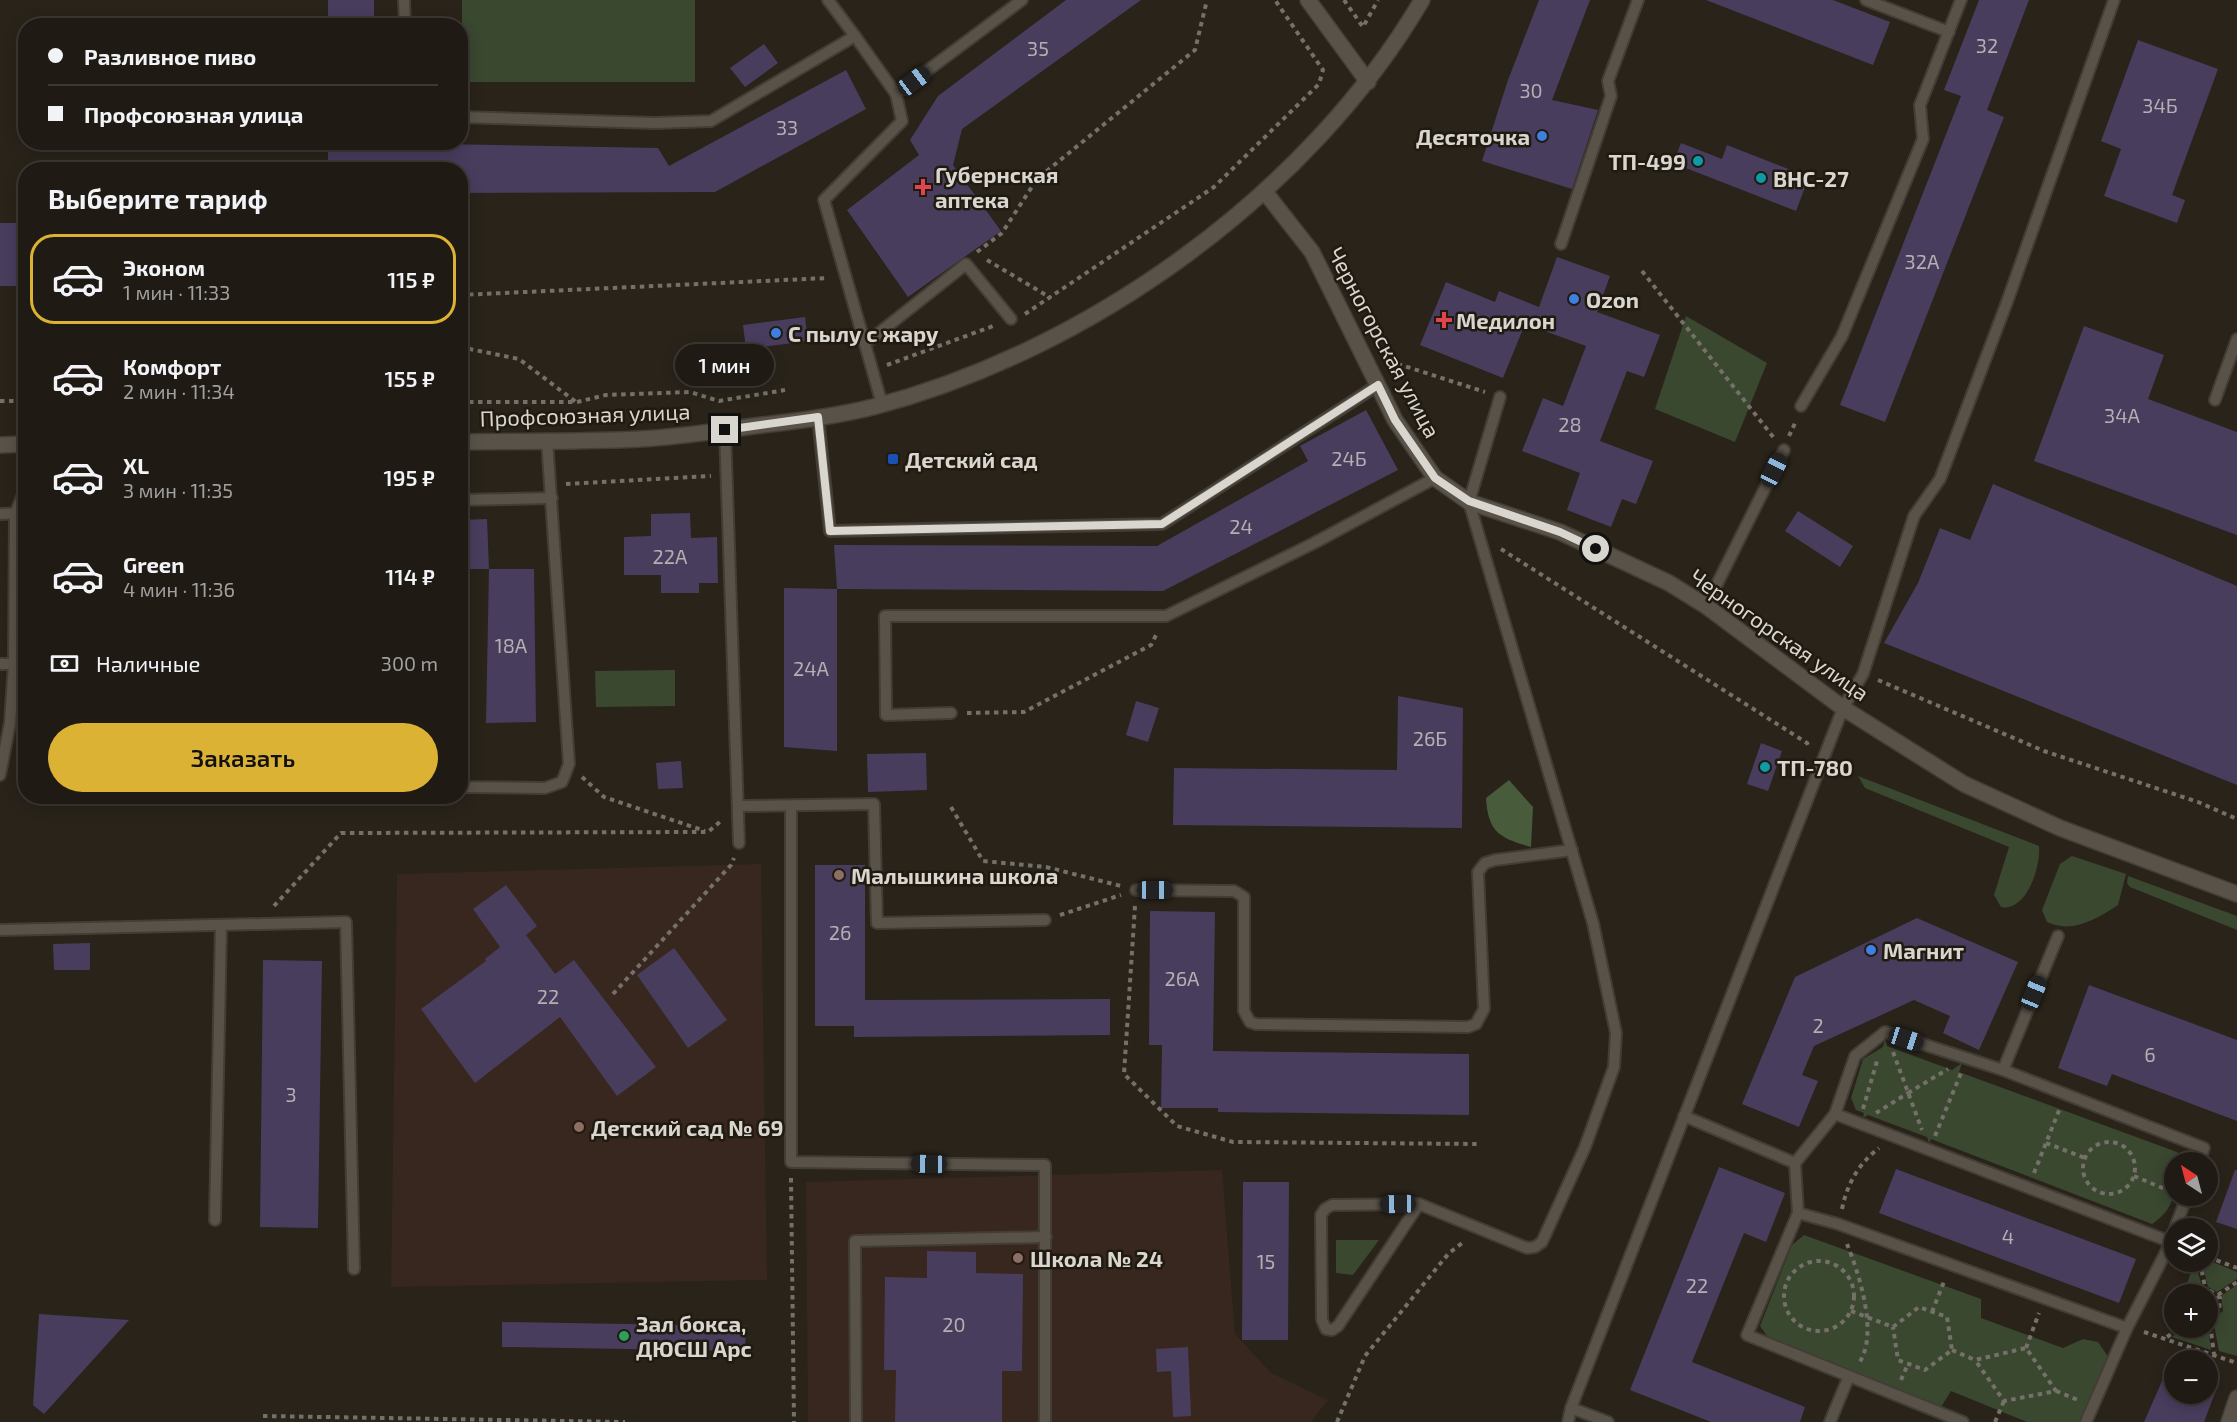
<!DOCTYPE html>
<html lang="ru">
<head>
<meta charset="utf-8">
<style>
	body { margin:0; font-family:"Exo 2",sans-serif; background:#27231d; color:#f1f3f6; height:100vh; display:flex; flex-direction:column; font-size:22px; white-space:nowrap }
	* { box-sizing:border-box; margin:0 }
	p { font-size:20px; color:#a1a1a0 }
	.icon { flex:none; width:33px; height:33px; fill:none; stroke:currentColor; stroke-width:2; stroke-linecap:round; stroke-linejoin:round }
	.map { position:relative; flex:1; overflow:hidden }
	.side { position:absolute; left:18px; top:162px; width:450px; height:642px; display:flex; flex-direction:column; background:#1f1a14; border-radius:24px; box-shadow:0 3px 15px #0003,0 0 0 2px #3c3834 }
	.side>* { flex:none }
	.banner { position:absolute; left:18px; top:18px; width:450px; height:132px; border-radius:24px; box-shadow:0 3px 15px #0003,0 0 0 2px #3c3834; display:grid; align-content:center; height:132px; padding:0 30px; background:#1f1a14 }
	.needle { width:39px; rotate:324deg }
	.tools { position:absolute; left:2164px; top:1152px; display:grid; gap:12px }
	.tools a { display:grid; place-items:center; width:54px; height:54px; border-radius:50%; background:#1f1a14; box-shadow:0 3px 15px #0003,0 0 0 2px #3c3834; font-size:30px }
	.end { position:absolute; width:27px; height:27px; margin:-14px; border:8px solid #d9d5cf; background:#111; box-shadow:0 0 0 3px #111 }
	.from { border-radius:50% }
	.bubble { position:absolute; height:42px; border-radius:21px; background:#1f1a14; box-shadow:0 3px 15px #0003,0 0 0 2px #3c3834; font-size:20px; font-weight:600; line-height:42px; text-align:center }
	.car { position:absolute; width:18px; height:36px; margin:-18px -9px; border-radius:8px; box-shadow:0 0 4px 2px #0007; background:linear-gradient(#222 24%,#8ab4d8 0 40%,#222 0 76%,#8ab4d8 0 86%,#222 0) }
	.banner b { display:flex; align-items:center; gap:21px; height:57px; font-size:22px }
	.banner b+b { border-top:2px solid #3c3834 }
	.banner i { width:15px; height:15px; background:#f1f3f6 }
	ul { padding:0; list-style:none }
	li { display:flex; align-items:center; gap:18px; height:90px; margin:0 12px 9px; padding:0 18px; border:3px solid transparent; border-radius:24px }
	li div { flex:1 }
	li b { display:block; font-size:22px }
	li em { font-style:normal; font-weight:600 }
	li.on { border-color:#dbb233 }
	li>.icon { width:54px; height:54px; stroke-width:1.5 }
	h2 { padding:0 30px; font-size:27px; line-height:72px }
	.pay { display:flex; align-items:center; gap:15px; height:66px; padding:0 30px; font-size:22px }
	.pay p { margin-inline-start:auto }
	.cta { display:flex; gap:12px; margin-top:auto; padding:12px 30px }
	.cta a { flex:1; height:69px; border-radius:36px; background:#dbb233; color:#111; font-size:24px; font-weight:600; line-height:69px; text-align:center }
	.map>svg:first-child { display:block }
	.education { fill:#38271e }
	.green { fill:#3a4830 }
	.forest { fill:#485b3b }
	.building { fill:#483d5d }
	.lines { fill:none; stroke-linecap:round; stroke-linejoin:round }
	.lane-casing { stroke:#423d35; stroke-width:14 }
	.secondary-casing { stroke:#423d35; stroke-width:18 }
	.path { stroke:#757069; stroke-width:4; stroke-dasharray:4.5 4.5; stroke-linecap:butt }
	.lane { stroke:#595248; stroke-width:10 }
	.secondary { stroke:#595248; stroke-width:15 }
	.route { stroke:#d9d5cf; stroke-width:8 }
	.shop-dot { fill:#3f7fe0; stroke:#201a11; stroke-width:2 }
	.culture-dot { fill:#0f9aa8; stroke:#201a11; stroke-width:2 }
	.health-dot { fill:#e0444e; stroke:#201a11; stroke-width:2 }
	.transit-dot { fill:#1a4fb4; stroke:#201a11; stroke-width:2 }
	.education-dot { fill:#8d6e63; stroke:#201a11; stroke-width:2 }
	.leisure-dot { fill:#2e9e5b; stroke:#201a11; stroke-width:2 }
	.labels { text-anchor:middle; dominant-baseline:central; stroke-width:5; stroke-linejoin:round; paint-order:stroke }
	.number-label { font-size:20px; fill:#b5afb2 }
	.poi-label { font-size:22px; font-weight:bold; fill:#d9d5cf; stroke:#201a11; text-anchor:start }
	.street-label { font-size:22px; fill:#d9d5cf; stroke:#201a11 }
</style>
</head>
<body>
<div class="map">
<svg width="2237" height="1422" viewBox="0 0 2237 1422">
	<rect width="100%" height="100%" fill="#29231a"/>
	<g class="education">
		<polygon points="761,864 767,1280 391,1287 397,874"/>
		<polygon points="1222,1170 1235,1334 1271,1373 1328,1400 1311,1422 808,1422 806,1182"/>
	</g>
	<g class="green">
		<rect x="462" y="0" width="233" height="82"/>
		<polygon points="1686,316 1767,363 1735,442 1655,409"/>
		<polygon points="675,670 675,706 596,707 595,671"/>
		<path d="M 1858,776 L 2039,846 C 2041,866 2027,912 2001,907 L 1994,895 L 2009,847 L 1865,788 Z"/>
		<path d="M 2072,856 L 2126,874 L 2118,905 C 2097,919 2072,934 2047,922 L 2042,910 L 2060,864 Z"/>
		<polygon points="2128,876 2237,916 2237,930 2130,887 2127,883"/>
		<path d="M 1885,1039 L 1887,1046 L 1952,1070 L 1962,1063 L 1959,1072 L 2177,1152 L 2184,1162 L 2175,1162 C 2175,1191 2177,1207 2152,1224 L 1931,1139 L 1929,1143 L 1927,1137 L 1868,1115 L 1863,1118 L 1864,1113 L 1856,1110 L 1851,1098 L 1863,1059 L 1883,1047 Z"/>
		<polygon points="1804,1235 1981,1299 1981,1318 2063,1348 2083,1339 2098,1342 2109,1358 2082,1422 2027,1422 1951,1391 1941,1407 1770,1340 1760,1326 1792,1245"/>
		<polygon points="1336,1240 1379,1240 1353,1275 1336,1273"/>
		<polygon points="2208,1260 2237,1272 2237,1279 2217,1292 2208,1287 2202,1262"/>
		<polygon points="2195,1262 2203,1290 2198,1294 2183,1294"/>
		<polygon points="2237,1285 2237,1356 2219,1351 2213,1319 2223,1311 2221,1296"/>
		<polygon points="2185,1328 2208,1328 2211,1350 2172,1337"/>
	</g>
	<path class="forest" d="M 1509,780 L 1533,807 L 1531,847 C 1499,838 1488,832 1486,798 Z"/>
	<g class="building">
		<rect x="328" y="0" width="46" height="26"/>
		<polygon points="1066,0 1141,0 962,129 953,165 1001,231 908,297 847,210 919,155 910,140 938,96"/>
		<polygon points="1539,0 1590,0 1552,100 1598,110 1572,189 1482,161 1508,80"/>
		<polygon points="1706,0 1833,0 1890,22 1873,65"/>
		<polygon points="1979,0 2029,0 1987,110 2004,117 1885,422 1840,405 1961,96 1944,90"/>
		<polygon points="2138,40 2218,69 2172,195 2185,200 2177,223 2104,196 2121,149 2101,141"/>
		<polygon points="764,44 778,63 745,87 730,68"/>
		<polygon points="846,70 866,109 715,192 460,193 460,170 328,170 328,142 658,148 669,166"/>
		<polygon points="1681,143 1722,159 1727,145 1809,177 1796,211 1673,163"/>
		<rect x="0" y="223" width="26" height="63"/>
		<polygon points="1557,257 1610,276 1597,312 1660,335 1644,377 1627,371 1600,441 1653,461 1636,504 1622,499 1611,527 1567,510 1580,473 1522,451 1543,398 1563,406 1586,346 1525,324 1503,378 1420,345 1446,282 1495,302 1499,291 1539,307"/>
		<polygon points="805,317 808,341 746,349 743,325"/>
		<polygon points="2084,326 2164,355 2148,399 2237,432 2237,535 2034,461"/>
		<polygon points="1366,410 1398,470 1163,591 837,589 834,545 1157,546 1308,461 1300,446"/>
		<polygon points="1993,484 2237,586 2237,785 1884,643 1918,583 1940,528 1970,540"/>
		<polygon points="1798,511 1853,546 1840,567 1785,531"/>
		<polygon points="690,513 691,538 717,537 718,583 699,583 699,593 661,593 661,575 624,575 624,537 651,536 651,514"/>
		<polygon points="487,519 489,569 460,569 460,520"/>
		<polygon points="489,569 534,569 536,722 486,723"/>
		<polygon points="784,588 837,589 837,751 784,747"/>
		<polygon points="1398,696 1463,708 1462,828 1173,825 1174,768 1397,770"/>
		<polygon points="1136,701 1159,708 1148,742 1126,735"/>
		<polygon points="1761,743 1782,751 1768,791 1747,784"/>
		<polygon points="926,753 927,790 868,792 867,754"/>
		<polygon points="681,761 683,788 658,789 656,763"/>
		<polygon points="815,865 865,865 865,1000 1110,999 1110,1035 854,1037 854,1026 815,1026"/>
		<polygon points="506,885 537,926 526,935 555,974 574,960 656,1067 617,1096 560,1017 475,1083 421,1009 486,961 485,959 500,947 473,909"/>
		<polygon points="1150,911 1215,912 1213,1051 1469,1054 1469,1115 1218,1112 1218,1108 1161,1108 1162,1045 1149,1045"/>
		<polygon points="1917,918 2018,962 1979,1050 1943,1033 1950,1016 1914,1000 1814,1046 1802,1075 1818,1081 1799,1127 1742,1104 1795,977"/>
		<polygon points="90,943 90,970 54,970 53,944"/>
		<polygon points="674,948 727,1020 688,1048 637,975"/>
		<polygon points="263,960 322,961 318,1228 260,1227"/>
		<polygon points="2089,985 2237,1040 2237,1121 2112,1074 2107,1086 2058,1068"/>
		<polygon points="1719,1167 1785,1193 1766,1242 1744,1233 1692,1362 1805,1407 1800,1422 1711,1422 1630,1390"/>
		<polygon points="1896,1169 2136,1259 2119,1303 1879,1213"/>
		<polygon points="2235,1170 2237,1170 2237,1229 2216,1222"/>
		<polygon points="1243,1182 1289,1182 1288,1340 1242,1340"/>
		<polygon points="927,1251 976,1252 976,1273 1023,1274 1022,1371 1002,1371 1002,1422 895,1422 896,1370 884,1370 885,1277 927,1278"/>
		<polygon points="39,1314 129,1320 44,1414 33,1405"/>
		<polygon points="502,1322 746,1326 745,1351 502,1347"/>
		<polygon points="1188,1347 1191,1416 1173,1417 1171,1371 1157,1372 1156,1349"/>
		<polygon points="2166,1372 2175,1376 2175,1394 2208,1394 2208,1390 2215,1393 2204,1422 2144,1422"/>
	</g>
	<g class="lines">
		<g class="lane-casing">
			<g id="lane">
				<polyline points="404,0 405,26"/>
				<polyline points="828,0 855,36"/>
				<polyline points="1866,0 1949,32"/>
				<polyline points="896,94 1022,0"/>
				<polyline points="460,117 655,123 711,121 855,36 896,94 902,121 824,200 882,404"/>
				<polyline points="1561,244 1611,96 1608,81 1638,0"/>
				<polyline points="865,344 966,264 1011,319"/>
				<polyline points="2215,400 2237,339"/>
				<polyline points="1801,406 1842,336 1923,139 1920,105 1961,0"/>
				<polyline points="818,417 830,531 1162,524 1378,385"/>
				<polyline points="725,430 739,843"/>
				<polyline points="460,500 552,498"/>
				<polyline points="0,514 26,513"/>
				<polyline points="1706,606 1784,450"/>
				<polyline points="0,664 14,664 15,514 23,495 26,460"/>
				<polyline points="12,697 26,696"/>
				<polyline points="951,713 886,715 885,616 1166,616 1314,543 1435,478"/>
				<polyline points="0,775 10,723 14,664"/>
				<polyline points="460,784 464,787 545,788 562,782 569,764 547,440"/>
				<polyline points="739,806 874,804 877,923 1045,920"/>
				<polyline points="791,806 791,1162 1045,1165 1045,1422"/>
				<polyline points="1136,890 1234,891 1244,897 1244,1011 1250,1022 1256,1024 1468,1027 1476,1024 1484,1009 1478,872 1485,863 1495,860 1572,850"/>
				<polyline points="0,930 346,922 354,1269"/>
				<polyline points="2003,1070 2058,936"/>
				<polyline points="1835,1114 2171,1242 2175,1230"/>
				<polyline points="1684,1116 1795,1163"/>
				<polyline points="1419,1204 1338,1326 1332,1330 1326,1329 1322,1320 1321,1215 1325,1209 1332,1205 1419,1204 1527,1248 1535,1247 1542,1242 1585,1147 1614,1067 1616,1033 1593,923 1469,502 1500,397"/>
				<polyline points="1798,1213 1795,1163 1835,1114 1855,1056 1885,1032 2003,1070 2204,1148 2199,1162"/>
				<polyline points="215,1220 221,926"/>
				<polyline points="2175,1228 2187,1196"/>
				<polyline points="2127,1328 2171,1242"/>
				<polyline points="856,1422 855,1241 1046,1237"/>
				<polyline points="1568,1422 1571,1408"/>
				<polyline points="1608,1422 1571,1408 1843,708 1863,674 1914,516 1940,479 2007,302 2114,0"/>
				<polyline points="1830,1422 1849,1376"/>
				<polyline points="1963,1422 1747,1335 1798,1213 1838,1224 2127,1328 2086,1422"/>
			</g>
		</g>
		<g class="secondary-casing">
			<g id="secondary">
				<polyline points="1308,0 1368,82"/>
				<polyline points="1265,192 1312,252 1395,420 1435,478 1469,502 1560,532 1669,583 1706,606 1843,708 1964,784 2060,828 2237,894"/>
				<path d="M 460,442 C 520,441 580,442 640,439 C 681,437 722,430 762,425 C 799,421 837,416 873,407 C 1089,351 1309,193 1422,0"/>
				<polyline points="0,445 26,444"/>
				<polyline points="2229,1422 2237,1398"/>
			</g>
		</g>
		<g class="path">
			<polyline points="1344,0 1363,27 1378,0"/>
			<polyline points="977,252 1002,233 1037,179 1195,50 1207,0"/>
			<polyline points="987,260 1051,298"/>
			<polyline points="1642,271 1774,438"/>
			<polyline points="460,295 828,278"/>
			<polyline points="1025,314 1214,187 1319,84 1323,70 1275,0"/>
			<polyline points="460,347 519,359 576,402"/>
			<polyline points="1385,352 1392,362 1485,392"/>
			<polyline points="887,365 996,325"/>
			<polyline points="0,401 26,401"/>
			<polyline points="460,402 577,402 606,395 690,392 719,401 785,390"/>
			<polyline points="1789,436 1796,421"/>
			<polyline points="566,484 711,476"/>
			<polyline points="1501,549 1807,743 1809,747"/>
			<polyline points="1878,680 2044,751 2198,802 2237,819"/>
			<polyline points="967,713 1024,712 1151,645 1157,633"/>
			<polyline points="582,777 604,797 705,831"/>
			<polyline points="951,807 983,861 1046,867 1121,886"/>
			<polyline points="274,906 341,833 708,832 722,820"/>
			<polyline points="1135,906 1124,1074 1177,1126 1233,1142 1480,1144"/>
			<polyline points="1060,915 1121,895"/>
			<polyline points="613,994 731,865 734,858"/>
			<polyline points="1893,1052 1922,1130"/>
			<polyline points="1908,1093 1948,1069"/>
			<polyline points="1863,1109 1877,1061"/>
			<polyline points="1876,1113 1908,1093"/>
			<polyline points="1935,1136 1961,1073"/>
			<circle cx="2109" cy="1168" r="26"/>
			<polyline points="2046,1143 2085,1158"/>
			<polyline points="2034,1173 2060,1108"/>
			<polyline points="2134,1176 2172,1192"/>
			<polyline points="791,1178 794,1422"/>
			<path d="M 1842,1209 C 1847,1184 1859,1163 1879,1148"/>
			<path d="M 1847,1244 C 1859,1274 1879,1334 1859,1363"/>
			<polyline points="2208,1257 2237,1268"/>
			<circle cx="1819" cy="1296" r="35"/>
			<polyline points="2200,1262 2206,1292"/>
			<polyline points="2201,1294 2210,1291 2220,1298 2219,1310 2208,1316"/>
			<polyline points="2218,1295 2237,1282"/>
			<polyline points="1851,1311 1893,1327 1919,1307 1947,1317 1952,1350 1925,1370 1898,1360 1893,1327"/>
			<polyline points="1932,1312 1945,1279"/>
			<polyline points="2209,1316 2214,1354"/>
			<polyline points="2144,1332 2237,1363"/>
			<polyline points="2167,1337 2180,1328"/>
			<polyline points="2026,1348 2039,1313"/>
			<polyline points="1952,1350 1975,1360 2026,1348 2056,1391 2004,1401 1975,1360"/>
			<polyline points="1901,1380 1908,1364"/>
			<polyline points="2056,1391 2078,1400"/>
			<polyline points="263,1416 625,1422"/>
			<polyline points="1337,1422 1365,1356 1449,1253 1465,1241"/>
			<polyline points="1995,1422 2004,1401"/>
		</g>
		<use href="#lane" class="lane"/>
		<use href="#secondary" class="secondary"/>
	</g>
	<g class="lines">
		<polyline class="route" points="725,430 818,417 830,531 1162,524 1378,385 1395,420 1435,478 1469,501 1560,532 1596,549"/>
	</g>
	<g class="shop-dot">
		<circle cx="1542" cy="136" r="6"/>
		<circle cx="1574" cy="299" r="6"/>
		<circle cx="776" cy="333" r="6"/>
		<circle cx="1871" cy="950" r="6"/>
	</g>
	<g class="culture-dot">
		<circle cx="1698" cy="161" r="6"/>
		<circle cx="1761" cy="178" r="6"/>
		<circle cx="1765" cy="767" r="6"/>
	</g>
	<g class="health-dot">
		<path d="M920 178h6v6h6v6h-6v6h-6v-6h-6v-6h6z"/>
		<path d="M1441 311h6v6h6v6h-6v6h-6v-6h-6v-6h6z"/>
	</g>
	<rect class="transit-dot" x="887" y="453" width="12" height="12" rx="3"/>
	<g class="education-dot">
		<circle cx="839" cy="875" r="6"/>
		<circle cx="579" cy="1127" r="6"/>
		<circle cx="1018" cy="1258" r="6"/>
	</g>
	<circle class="leisure-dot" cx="624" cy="1336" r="6"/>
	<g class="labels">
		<g class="number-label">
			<text x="1987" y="45">32</text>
			<text x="1038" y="48">35</text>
			<text x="1531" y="90">30</text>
			<text x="2160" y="105">34Б</text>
			<text x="787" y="127">33</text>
			<text x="1922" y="261">32А</text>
			<text x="2122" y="415">34А</text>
			<text x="1570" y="424">28</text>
			<text x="1349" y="458">24Б</text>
			<text x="1241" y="526">24</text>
			<text x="670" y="556">22А</text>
			<text x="511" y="645">18А</text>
			<text x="811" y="668">24А</text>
			<text x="1430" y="738">26Б</text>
			<text x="840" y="932">26</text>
			<text x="1182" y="978">26А</text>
			<text x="548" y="996">22</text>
			<text x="1818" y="1025">2</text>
			<text x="2150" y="1054">6</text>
			<text x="291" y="1094">3</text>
			<text x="2008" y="1236">4</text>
			<text x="1266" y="1261">15</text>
			<text x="1697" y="1285">22</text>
			<text x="954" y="1324">20</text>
		</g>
		<g class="poi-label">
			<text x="1530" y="136" text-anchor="end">Десяточка</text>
			<text x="1686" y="161" text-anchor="end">ТП-499</text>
			<text x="935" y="174">Губернская<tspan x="935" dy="25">аптека</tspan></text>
			<text x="1773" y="178">ВНС-27</text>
			<text x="1586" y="299">Ozon</text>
			<text x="1456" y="320">Медилон</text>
			<text x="788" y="333">С пылу с жару</text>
			<text x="905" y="459">Детский сад</text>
			<text x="1777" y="767">ТП-780</text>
			<text x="851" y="875">Малышкина школа</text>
			<text x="1883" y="950">Магнит</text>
			<text x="591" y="1127">Детский сад № 69</text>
			<text x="1030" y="1258">Школа № 24</text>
			<text x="636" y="1323">Зал бокса,<tspan x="636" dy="25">ДЮСШ Арс</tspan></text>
		</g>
		<g class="street-label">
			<text transform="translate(1385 342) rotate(62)">Черногорская улица</text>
			<text transform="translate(585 414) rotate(-2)">Профсоюзная улица</text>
			<text transform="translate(1780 634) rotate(35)">Черногорская улица</text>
		</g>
	</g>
</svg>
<div class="tools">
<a><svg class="needle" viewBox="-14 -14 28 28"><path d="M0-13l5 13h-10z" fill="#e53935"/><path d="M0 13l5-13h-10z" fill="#a1a1a0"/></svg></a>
<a><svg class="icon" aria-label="layers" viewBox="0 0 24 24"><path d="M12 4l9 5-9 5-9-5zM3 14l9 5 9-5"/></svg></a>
<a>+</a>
<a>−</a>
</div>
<i class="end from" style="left:1596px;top:549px"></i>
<i class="end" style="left:725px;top:430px"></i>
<div class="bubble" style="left:675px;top:344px;width:99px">1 мин</div>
<i class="car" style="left:914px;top:81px;rotate:53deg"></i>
<i class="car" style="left:1774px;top:470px;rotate:27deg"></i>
<i class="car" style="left:1155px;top:890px;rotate:90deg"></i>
<i class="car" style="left:2034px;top:993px;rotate:22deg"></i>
<i class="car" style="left:1906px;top:1039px;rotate:108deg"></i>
<i class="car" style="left:929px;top:1164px;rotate:271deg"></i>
<i class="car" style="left:1398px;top:1204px;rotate:269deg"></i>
<div class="banner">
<b><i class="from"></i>Разливное пиво</b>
<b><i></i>Профсоюзная улица</b>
</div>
<section class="side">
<h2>Выберите тариф</h2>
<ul>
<li class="on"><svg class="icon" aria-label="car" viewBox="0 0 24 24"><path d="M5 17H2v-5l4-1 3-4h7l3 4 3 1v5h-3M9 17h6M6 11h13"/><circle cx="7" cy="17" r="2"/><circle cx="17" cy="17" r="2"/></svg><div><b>Эконом</b><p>1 мин · 11:33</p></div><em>115 ₽</em></li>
<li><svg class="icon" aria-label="car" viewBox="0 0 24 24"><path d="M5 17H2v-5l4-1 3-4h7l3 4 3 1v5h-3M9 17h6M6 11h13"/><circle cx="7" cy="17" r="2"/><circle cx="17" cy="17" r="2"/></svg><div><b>Комфорт</b><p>2 мин · 11:34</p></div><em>155 ₽</em></li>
<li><svg class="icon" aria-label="car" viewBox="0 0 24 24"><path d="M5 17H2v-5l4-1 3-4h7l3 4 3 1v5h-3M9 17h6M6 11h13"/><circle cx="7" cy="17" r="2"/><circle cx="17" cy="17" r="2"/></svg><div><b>XL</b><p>3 мин · 11:35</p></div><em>195 ₽</em></li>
<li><svg class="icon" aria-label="car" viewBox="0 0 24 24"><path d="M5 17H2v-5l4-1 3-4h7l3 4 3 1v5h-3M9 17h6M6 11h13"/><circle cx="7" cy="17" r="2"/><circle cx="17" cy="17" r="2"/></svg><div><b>Green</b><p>4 мин · 11:36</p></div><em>114 ₽</em></li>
</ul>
<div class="pay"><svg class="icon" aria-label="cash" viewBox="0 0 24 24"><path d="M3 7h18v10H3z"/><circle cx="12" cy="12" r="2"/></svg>Наличные<p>300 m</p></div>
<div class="cta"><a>Заказать</a></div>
</section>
</div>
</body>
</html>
